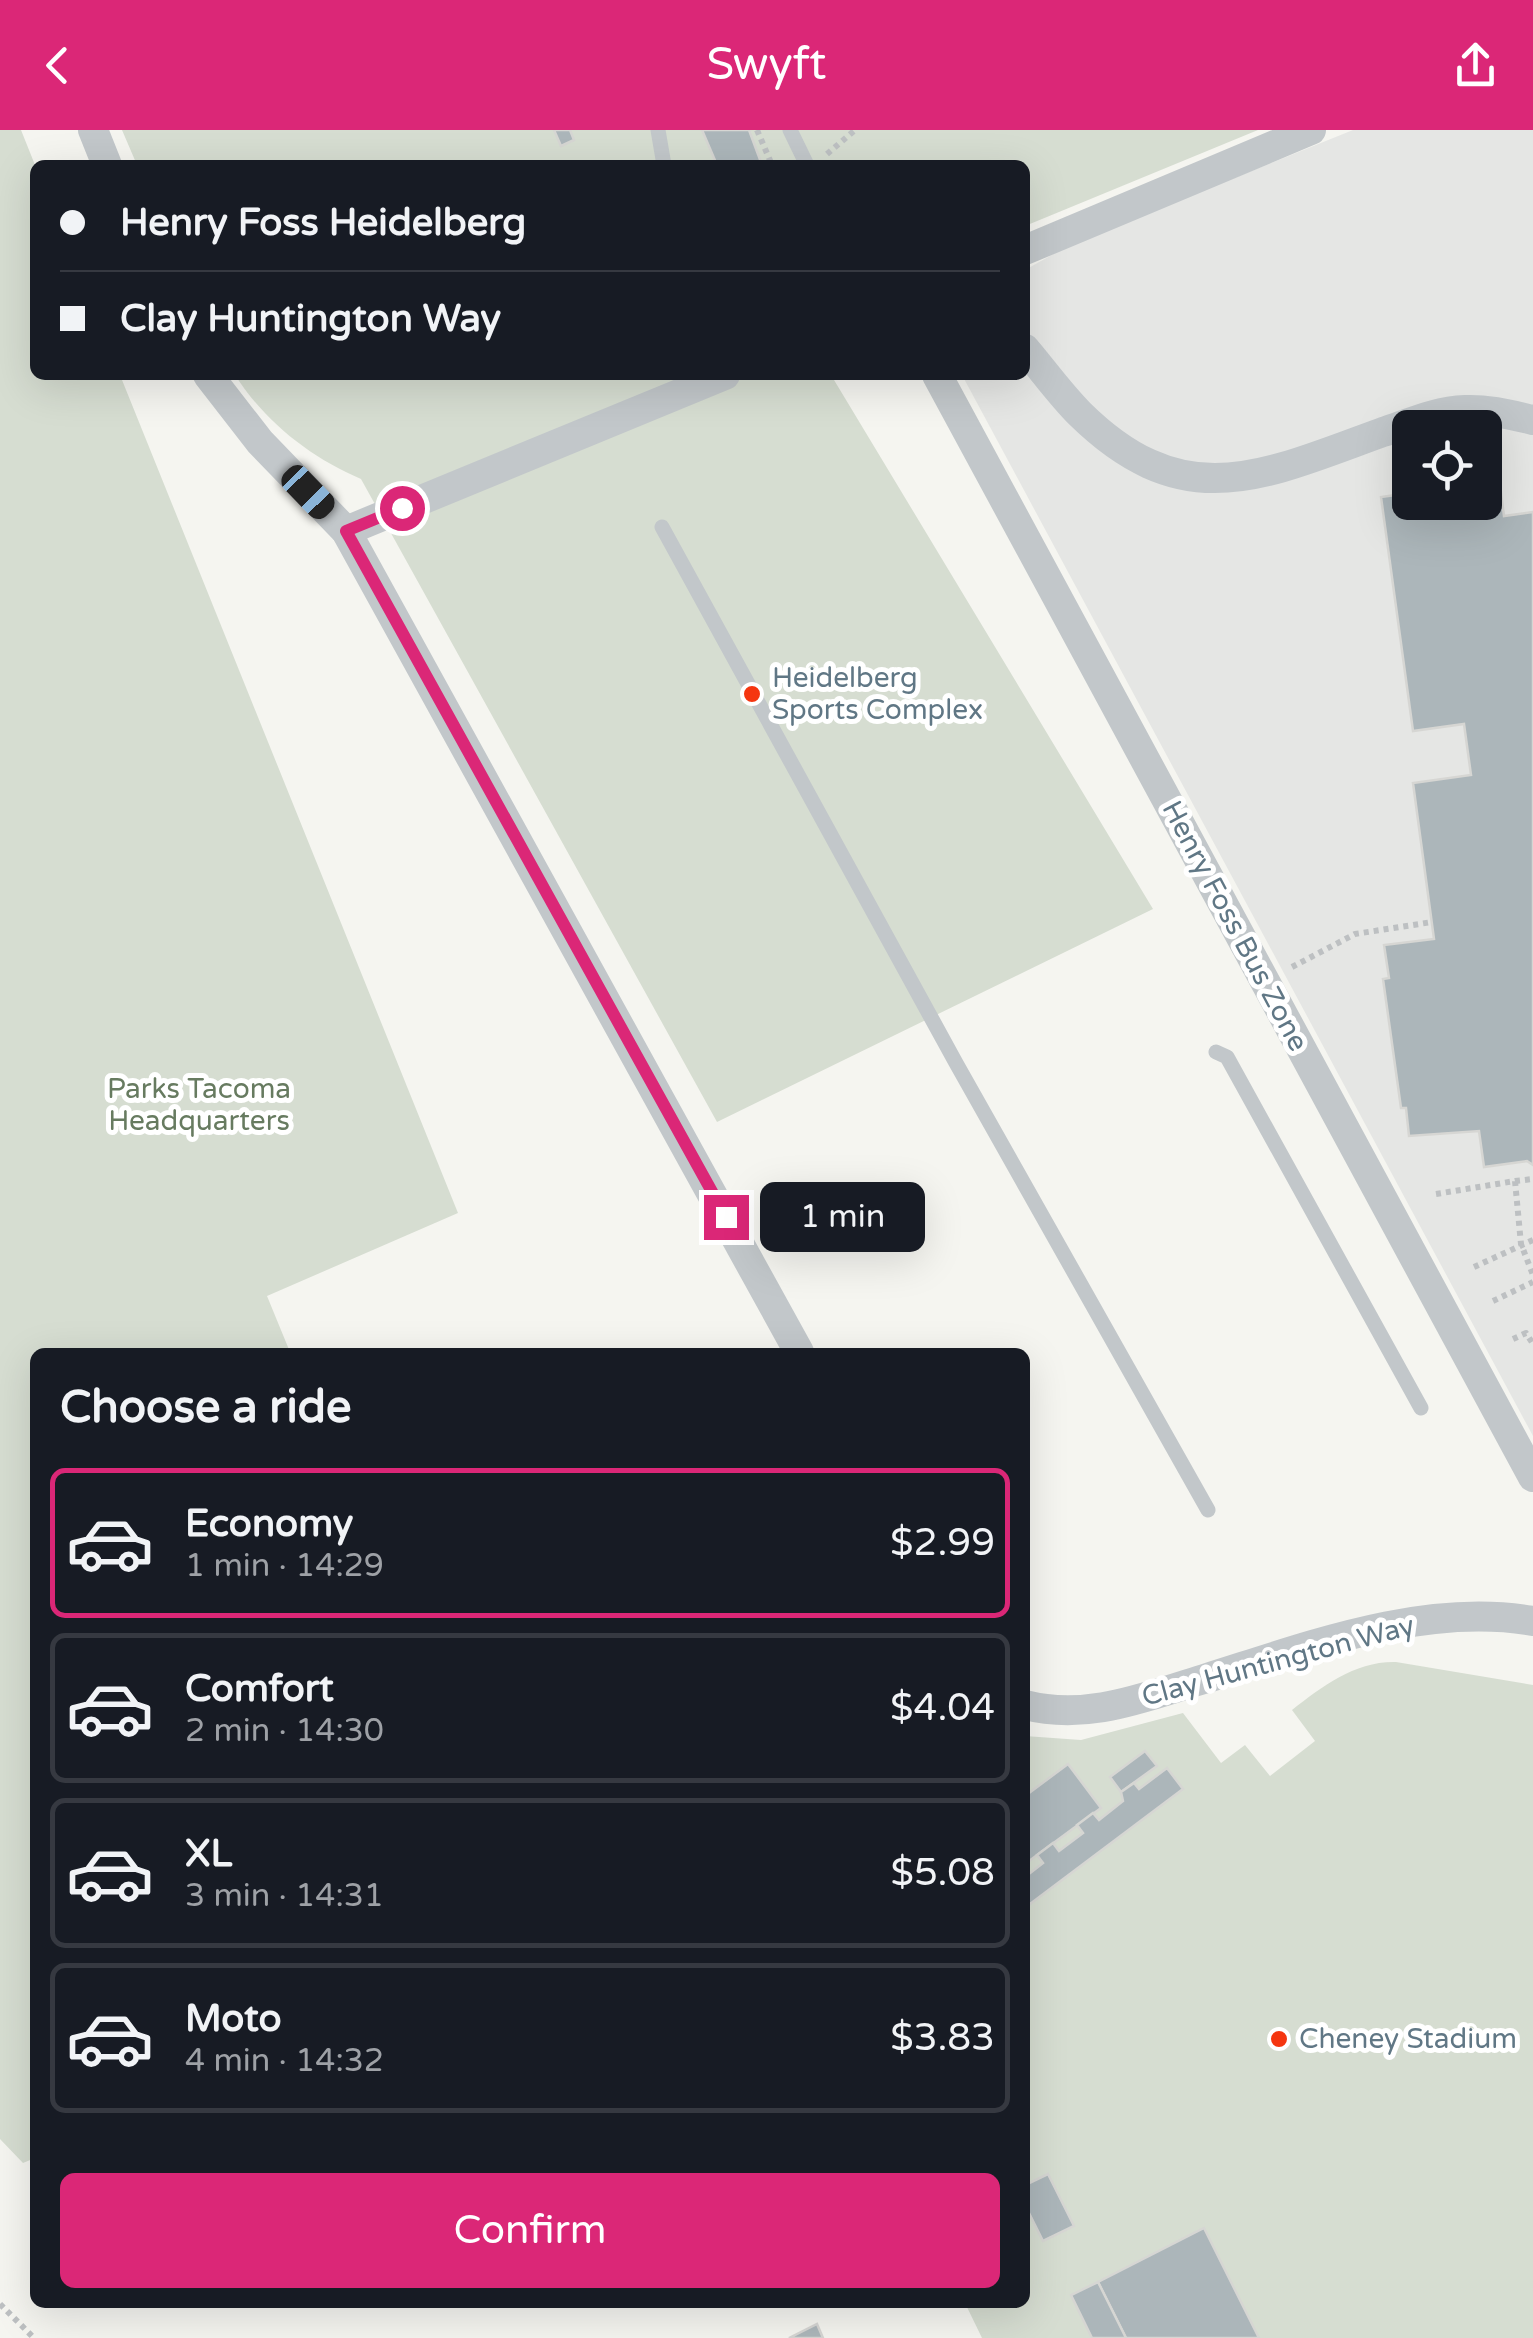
<!DOCTYPE html>
<html lang="en">
<head>
<meta charset="utf-8">
<style>
	body { margin:0; font-family:"Varela Round",sans-serif; background:#20242c; color:#f1f3f6; height:100vh; display:flex; flex-direction:column; font-size:38px; white-space:nowrap }
	* { box-sizing:border-box; margin:0 }
	p { font-size:32px; color:#9ea1a6 }
	.icon { flex:none; width:55px; height:55px; fill:none; stroke:currentColor; stroke-width:2; stroke-linecap:round; stroke-linejoin:round }
	.map { position:relative; flex:1; overflow:hidden }
	.side { position:absolute; left:30px; top:1218px; width:1000px; height:960px; display:flex; flex-direction:column; background:#171b24; border-radius:15px; box-shadow:0 10px 40px #0002 }
	.side>* { flex:none }
	.top-card { position:absolute; left:30px; top:30px; width:1000px; height:220px; border-radius:15px; box-shadow:0 10px 40px #0002; display:grid; align-content:center; height:220px; padding:0 30px; background:#171b24 }
	.controls { position:absolute; left:1392px; top:280px; display:grid; gap:20px }
	.controls a { display:grid; place-items:center; width:110px; height:110px; border-radius:15px; background:#171b24; box-shadow:0 10px 40px #0002; font-size:50px }
	.end { position:absolute; width:45px; height:45px; margin:-22px; border:12px solid #db2777; background:#fff; box-shadow:0 0 0 5px #fff }
	.from { border-radius:50% }
	.bubble { position:absolute; height:70px; border-radius:15px; background:#171b24; box-shadow:0 10px 40px #0002; font-size:32px; font-weight:600; line-height:70px; text-align:center }
	.car { position:absolute; width:30px; height:60px; margin:-30px -15px; border-radius:12px; box-shadow:0 0 8px 2px #0007; background:linear-gradient(#222 24%,#8ab4d8 0 40%,#222 0 76%,#8ab4d8 0 86%,#222 0) }
	.top-card b { display:flex; align-items:center; gap:35px; height:95px; font-size:38px }
	.top-card b+b { border-top:2px solid #363941 }
	.top-card i { width:25px; height:25px; background:#f1f3f6 }
	ul { padding:0; list-style:none }
	li { display:flex; align-items:center; gap:30px; height:150px; margin:0 20px 15px; padding:0 10px; border:5px solid #363941; border-radius:15px }
	li div { flex:1 }
	li b { display:block; font-size:38px }
	li em { font-style:normal; font-weight:600 }
	li.on { border-color:#db2777 }
	li>.icon { width:90px; height:90px; stroke-width:1.5 }
	h2 { padding:0 30px; font-size:45px; line-height:120px }
	.primary-button { display:flex; gap:20px; margin-top:auto; padding:20px 30px }
	.primary-button a { flex:1; height:115px; border-radius:15px; background:#db2777; color:#fff; font-size:40px; font-weight:600; line-height:115px; text-align:center }
	header { display:flex; justify-content:space-between; align-items:center; height:130px; padding:0 30px; background:#db2777; color:#fff; font-size:45px; font-weight:600 }
	.map>svg:first-child { display:block }
	.built { fill:#e5e6e4; fill-rule:evenodd }
	.green { fill:#d6ddd1 }
	.building { fill:#acb6ba; stroke:#d6d6d3; stroke-width:2.5 }
	.lines { fill:none; stroke-linecap:round; stroke-linejoin:round }
	.path { stroke:#bdc0c2; stroke-width:6; stroke-dasharray:5 5; stroke-linecap:butt }
	.lane { stroke:#c2c7ca; stroke-width:15 }
	.street { stroke:#c2c7ca; stroke-width:30 }
	.route { stroke:#db2777; stroke-width:12 }
	.poi-dot { fill:#f53610; stroke:#fff; stroke-width:4 }
	.labels { text-anchor:middle; dominant-baseline:central; stroke-width:10; stroke-linejoin:round; paint-order:stroke }
	.poi-label { font-size:28px; fill:#607785; stroke:#fff; text-anchor:start }
	.street-label { font-size:28px; fill:#607785; stroke:#fff }
	.park-label { font-size:28px; fill:#677b60; stroke:#fff }
</style>
</head>
<body>
<header><svg class="icon" aria-label="back" viewBox="0 0 24 24"><path d="M15 5l-7 7 7 7"/></svg>Swyft<svg class="icon" aria-label="share" viewBox="0 0 24 24"><path d="M12 15V3M7 8l5-5 5 5M5 13v7h14v-7"/></svg></header>
<div class="map">
<svg width="1533" height="2208" viewBox="0 0 1533 2208">
	<rect width="100%" height="100%" fill="#f5f5f0"/>
	<path class="built" d="M 1353,0 L 1533,0 L 1533,1306 L 962,245 L 1025,245 L 1025,140 L 1073,113 ZM 1410,298 L 1485,298 L 1485,372 L 1410,372 Z"/>
	<g class="green">
		<polygon points="0,0 21,0 35,35 35,245 120,245 458,1083 267,1166 290,1222 35,1222 35,2028 23,2033 0,2009"/>
		<polygon points="122,0 1258,0 1025,96 1025,35 137,35"/>
		<path d="M 235,245 L 831,245 L 1153,779 L 717,992 L 361,349 C 311,328 265,292 235,245 Z"/>
		<path d="M 1396,1532 L 1533,1555 L 1533,2208 L 982,2208 L 965,2173 L 1025,2172 L 1025,1606 L 1081,1610 L 1183,1583 L 1221,1633 L 1245,1615 L 1270,1646 L 1315,1611 L 1292,1580 C 1323,1556 1355,1531 1396,1532 Z"/>
	</g>
	<g class="building">
		<polygon points="554,0 570,0 574,10 561,16"/>
		<polygon points="702,0 749,0 762,35 717,35"/>
		<polygon points="1494,309 1504,386 1533,382 1533,1035 1527,1031 1484,1037 1479,1001 1409,1006 1406,978 1401,978 1383,849 1389,848 1384,815 1434,809 1413,653 1471,645 1464,594 1413,601 1381,367 1410,363 1410,372 1485,372 1485,310"/>
		<polygon points="1145,1621 1157,1636 1121,1662 1110,1647"/>
		<polygon points="1068,1634 1101,1678 1025,1734 1025,1666"/>
		<polygon points="1167,1638 1183,1659 1030,1774 1025,1768 1025,1747 1043,1733 1037,1725 1053,1713 1059,1721 1083,1703 1077,1695 1093,1683 1099,1690 1123,1671 1121,1662 1134,1653 1139,1659"/>
		<polygon points="1048,2044 1074,2096 1043,2111 1025,2075 1025,2055"/>
		<polygon points="1204,2098 1259,2208 1126,2208 1098,2152"/>
		<polygon points="1098,2152 1126,2208 1092,2208 1071,2165"/>
		<polygon points="817,2194 823,2208 789,2208"/>
	</g>
	<g class="lines">
		<g class="path">
			<polyline points="757,0 772,35"/>
			<polyline points="827,24 855,0"/>
			<polyline points="1292,837 1355,804 1432,792"/>
			<polyline points="1515,1051 1533,1049"/>
			<polyline points="1436,1064 1515,1051 1521,1114 1533,1145"/>
			<polyline points="1474,1137 1533,1110"/>
			<polyline points="1493,1171 1533,1152"/>
			<polyline points="1513,1209 1526,1203 1533,1214"/>
			<polyline points="0,2174 34,2208"/>
		</g>
		<g class="lane">
			<polyline points="658,0 664,35"/>
			<polyline points="790,0 807,35"/>
			<polyline points="662,397 956,933 1208,1380"/>
			<polyline points="1216,922 1227,927 1421,1278"/>
		</g>
		<g class="street">
			<polyline points="93,0 107,35"/>
			<polyline points="1025,120 1311,0"/>
			<path d="M 1025,219 C 1043,240 1060,264 1080,284 C 1185,387 1264,345 1383,302 C 1410,293 1436,281 1465,280 C 1488,279 1511,285 1533,290"/>
			<polyline points="208,245 260,312 346,401 799,1222"/>
			<polyline points="937,245 1533,1347"/>
			<polyline points="346,401 725,245"/>
			<path d="M 1025,1575 C 1088,1591 1144,1567 1204,1549 C 1307,1517 1424,1472 1533,1491"/>
		</g>
	</g>
	<g class="lines">
		<polyline class="route" points="402,378 346,401 726,1087"/>
	</g>
	<g class="poi-dot">
		<circle cx="752" cy="564" r="10"/>
		<circle cx="1279" cy="1909" r="10"/>
	</g>
	<g class="labels">
		<g class="poi-label">
			<text x="772" y="548">Heidelberg<tspan x="772" dy="32">Sports Complex</tspan></text>
			<text x="1299" y="1909">Cheney Stadium</text>
		</g>
		<g class="street-label">
			<text transform="translate(1235 796) rotate(62)">Henry Foss Bus Zone</text>
			<text transform="translate(1278 1531) rotate(-15)">Clay Huntington Way</text>
		</g>
		<g class="park-label">
			<text x="199" y="959">Parks Tacoma<tspan x="199" dy="32">Headquarters</tspan></text>
		</g>
	</g>
</svg>
<div class="controls">
<a><svg class="icon" aria-label="locate" viewBox="0 0 24 24"><circle cx="12" cy="12" r="6"/><path d="M12 2v4M12 18v4M2 12h4M18 12h4"/></svg></a>
</div>
<i class="end from" style="left:402px;top:378px"></i>
<i class="end" style="left:726px;top:1087px"></i>
<div class="bubble" style="left:760px;top:1052px;width:165px">1 min</div>
<i class="car" style="left:308px;top:362px;rotate:136deg"></i>
<div class="top-card">
<b><i class="from"></i>Henry Foss Heidelberg</b>
<b><i></i>Clay Huntington Way</b>
</div>
<section class="side">
<h2>Choose a ride</h2>
<ul>
<li class="on"><svg class="icon" aria-label="car" viewBox="0 0 24 24"><path d="M5 17H2v-5l4-1 3-4h7l3 4 3 1v5h-3M9 17h6M6 11h13"/><circle cx="7" cy="17" r="2"/><circle cx="17" cy="17" r="2"/></svg><div><b>Economy</b><p>1 min · 14:29</p></div><em>$2.99</em></li>
<li><svg class="icon" aria-label="car" viewBox="0 0 24 24"><path d="M5 17H2v-5l4-1 3-4h7l3 4 3 1v5h-3M9 17h6M6 11h13"/><circle cx="7" cy="17" r="2"/><circle cx="17" cy="17" r="2"/></svg><div><b>Comfort</b><p>2 min · 14:30</p></div><em>$4.04</em></li>
<li><svg class="icon" aria-label="car" viewBox="0 0 24 24"><path d="M5 17H2v-5l4-1 3-4h7l3 4 3 1v5h-3M9 17h6M6 11h13"/><circle cx="7" cy="17" r="2"/><circle cx="17" cy="17" r="2"/></svg><div><b>XL</b><p>3 min · 14:31</p></div><em>$5.08</em></li>
<li><svg class="icon" aria-label="car" viewBox="0 0 24 24"><path d="M5 17H2v-5l4-1 3-4h7l3 4 3 1v5h-3M9 17h6M6 11h13"/><circle cx="7" cy="17" r="2"/><circle cx="17" cy="17" r="2"/></svg><div><b>Moto</b><p>4 min · 14:32</p></div><em>$3.83</em></li>
</ul>
<div class="primary-button"><a>Confirm</a></div>
</section>
</div>
</body>
</html>
